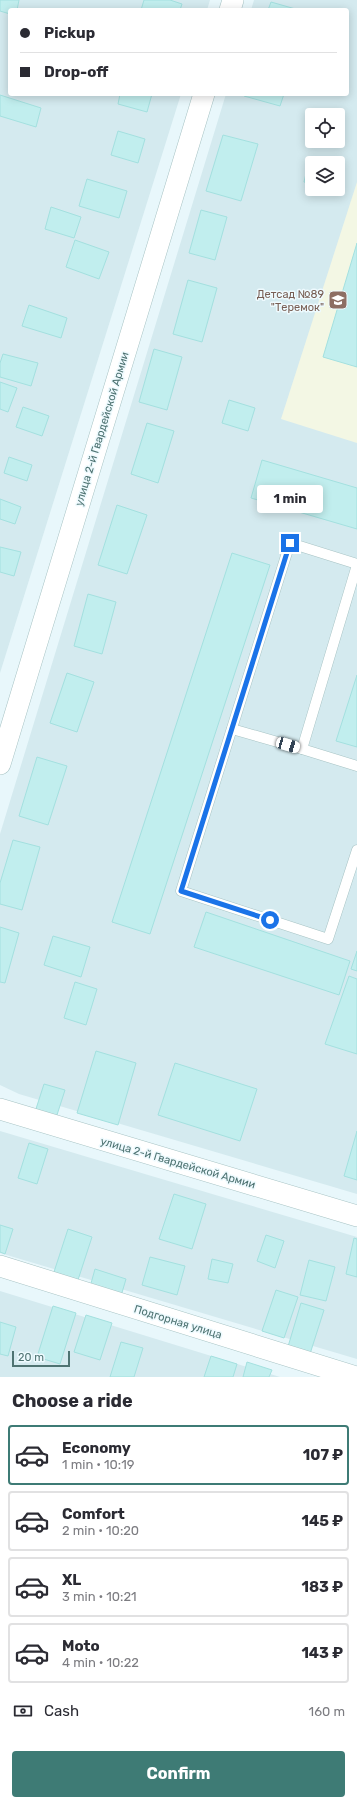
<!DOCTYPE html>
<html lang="en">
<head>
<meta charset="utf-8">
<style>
	body { margin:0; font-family:Rubik,sans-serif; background:#f7f7f7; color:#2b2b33; height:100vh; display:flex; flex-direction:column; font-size:15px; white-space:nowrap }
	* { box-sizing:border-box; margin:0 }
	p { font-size:13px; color:#7c7c81 }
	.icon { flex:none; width:22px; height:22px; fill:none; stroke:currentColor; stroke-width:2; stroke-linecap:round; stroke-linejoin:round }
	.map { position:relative; height:1377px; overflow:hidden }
	.drawer { display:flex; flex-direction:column; background:#fff; flex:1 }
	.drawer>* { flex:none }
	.banner { position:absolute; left:8px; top:8px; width:341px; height:88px; border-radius:4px; box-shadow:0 2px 10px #0003; display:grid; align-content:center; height:88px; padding:0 12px; background:#fff }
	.fabs { position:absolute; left:305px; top:108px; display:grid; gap:8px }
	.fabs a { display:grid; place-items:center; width:40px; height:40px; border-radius:4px; background:#fff; box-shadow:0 2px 10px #0003; font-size:20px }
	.scale { position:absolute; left:12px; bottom:10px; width:58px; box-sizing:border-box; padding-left:4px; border:2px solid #4e7372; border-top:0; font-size:11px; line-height:14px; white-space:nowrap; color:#4e7372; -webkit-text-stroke:3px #eefafe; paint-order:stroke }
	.end { position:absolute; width:18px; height:18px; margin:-9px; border:5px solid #1a73e8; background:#fff; box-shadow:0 0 0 2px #fff }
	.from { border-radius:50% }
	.bubble { position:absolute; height:28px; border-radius:4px; background:#fff; box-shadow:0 2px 10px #0003; font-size:13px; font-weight:700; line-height:28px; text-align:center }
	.car { position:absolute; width:12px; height:24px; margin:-12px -6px; border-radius:5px; box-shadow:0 0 3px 1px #0007; background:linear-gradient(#fff 24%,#345 0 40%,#fff 0 76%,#345 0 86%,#fff 0) }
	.banner b { display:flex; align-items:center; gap:14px; height:38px; font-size:15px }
	.banner b+b { border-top:1px solid #e1e1e2 }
	.banner i { width:10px; height:10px; background:#2b2b33 }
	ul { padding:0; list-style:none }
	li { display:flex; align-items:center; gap:12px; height:60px; margin:0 8px 6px; padding:0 4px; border:2px solid #e1e1e2; border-radius:4px }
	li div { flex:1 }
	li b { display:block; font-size:15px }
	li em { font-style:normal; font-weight:700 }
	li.current { border-color:#3e7b75 }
	li>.icon { width:36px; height:36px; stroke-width:1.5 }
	h2 { padding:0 12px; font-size:18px; line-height:48px }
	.pay { display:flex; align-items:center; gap:10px; height:44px; padding:0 12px; font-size:15px }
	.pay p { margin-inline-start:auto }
	.cta { display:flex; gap:8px; margin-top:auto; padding:8px 12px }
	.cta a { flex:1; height:46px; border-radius:4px; background:#3e7b75; color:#fff; font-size:16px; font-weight:700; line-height:46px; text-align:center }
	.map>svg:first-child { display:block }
	.residential { fill:#d4eaef; fill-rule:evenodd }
	.education { fill:#f3f7e4 }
	.building { fill:#c1eeee; stroke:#a3e0df }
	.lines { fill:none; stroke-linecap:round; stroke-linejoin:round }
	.service-casing { stroke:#a7c3c4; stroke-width:11 }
	.minor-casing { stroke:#a7c3c4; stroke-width:22 }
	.service { stroke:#fff; stroke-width:10 }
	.minor { stroke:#fff; stroke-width:21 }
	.route { stroke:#1a73e8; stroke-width:5 }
	.labels { text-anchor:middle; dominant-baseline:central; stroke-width:3; stroke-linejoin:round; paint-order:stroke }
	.education-label { font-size:11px; fill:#785e54; stroke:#eefafe; text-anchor:end }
	.street-label { font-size:11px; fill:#4e7372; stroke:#eefafe }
</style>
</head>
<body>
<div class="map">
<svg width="357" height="1377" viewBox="0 0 357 1377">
	<rect width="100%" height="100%" fill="#e8f7fb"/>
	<g class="residential">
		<polygon points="0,0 210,0 207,10 10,10 10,94 181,94 0,673"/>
		<path d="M 254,0 L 357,0 L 357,1194 L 19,1094 L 0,1085 L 0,834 L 226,94 L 347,94 L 347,10 L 251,10 ZM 312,115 L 338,115 L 338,141 L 312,141 ZM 312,163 L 338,163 L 338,189 L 312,189 Z"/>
		<polygon points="0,1131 357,1237 357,1359 0,1253"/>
		<polygon points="0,1291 280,1377 0,1377"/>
	</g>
	<polygon class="education" points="357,182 357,443 281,419"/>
	<g class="building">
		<polygon points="0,0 19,0 17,10 10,10 10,14 0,11"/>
		<polygon points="144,0 170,0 182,4 180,10 141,10"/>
		<polygon points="271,2 299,10 268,10"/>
		<polygon points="120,94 152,94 147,112 118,104"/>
		<polygon points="245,94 284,94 280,106 244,96"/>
		<polygon points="0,95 41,108 36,127 0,116"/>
		<polygon points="312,119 312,139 307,138"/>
		<polygon points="118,131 145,139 138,163 111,155"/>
		<polygon points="223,135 258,144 241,201 206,191"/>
		<polygon points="308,165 312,166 312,184 304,182"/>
		<polygon points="87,179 127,191 119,218 79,206"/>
		<polygon points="51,207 81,217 74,238 45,229"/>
		<polygon points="201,210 227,217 215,260 189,253"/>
		<polygon points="75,240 109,252 99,279 66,267"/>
		<polygon points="357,243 357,367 323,357"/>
		<polygon points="188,280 217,288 202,342 173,334"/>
		<polygon points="29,305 67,318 61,338 22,326"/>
		<polygon points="154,349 182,357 167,410 139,402"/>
		<polygon points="3,354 38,363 31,386 0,377 0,363"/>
		<polygon points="0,382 17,388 8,412 0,409"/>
		<polygon points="229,400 255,408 248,431 222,423"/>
		<polygon points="23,407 49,416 42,436 16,427"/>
		<polygon points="147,423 174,431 158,483 131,474"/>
		<polygon points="9,457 32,465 27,481 4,473"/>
		<polygon points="262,460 357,488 357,529 251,498"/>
		<polygon points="0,499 21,507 15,524 0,519"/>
		<polygon points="117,505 147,515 127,574 98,565"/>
		<polygon points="0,547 21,552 14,576 0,572"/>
		<polygon points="232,553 270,565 150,934 112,922"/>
		<polygon points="88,594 116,602 102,654 74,646"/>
		<polygon points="67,673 94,682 77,732 50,723"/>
		<polygon points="357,675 357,747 336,741"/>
		<polygon points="37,757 67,766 48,825 19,816"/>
		<polygon points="13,840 40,847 22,910 0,904 0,883"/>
		<polygon points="206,912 350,961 339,995 194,947"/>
		<polygon points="0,927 19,933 5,983 0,982"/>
		<polygon points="53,936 90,947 81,977 44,965"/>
		<polygon points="357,951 357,971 351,969"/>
		<polygon points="349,976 357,979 357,1054 325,1044"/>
		<polygon points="75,982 97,989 86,1025 64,1018"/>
		<polygon points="96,1051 136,1063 118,1125 77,1113"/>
		<polygon points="175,1063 257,1089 240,1141 158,1115"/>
		<polygon points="44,1084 65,1090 56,1118 35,1112"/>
		<polygon points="357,1131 357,1180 344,1176"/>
		<polygon points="29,1143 48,1149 37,1184 18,1178"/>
		<polygon points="174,1194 206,1204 192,1249 159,1239"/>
		<polygon points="0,1225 13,1229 5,1254 0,1252"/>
		<polygon points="68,1229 92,1237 77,1283 53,1275"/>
		<polygon points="266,1235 284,1241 275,1268 257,1261"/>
		<polygon points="354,1238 357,1239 357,1277 346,1274"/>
		<polygon points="150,1257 185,1266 177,1295 142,1285"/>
		<polygon points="212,1259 233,1264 228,1283 208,1279"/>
		<polygon points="309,1260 335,1267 326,1301 300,1295"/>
		<polygon points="95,1269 126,1279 121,1296 90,1287"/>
		<polygon points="276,1290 298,1297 284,1338 262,1331"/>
		<polygon points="301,1303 324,1310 309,1357 287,1350"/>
		<polygon points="53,1306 76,1313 60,1364 37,1357"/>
		<polygon points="86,1315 112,1323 100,1360 74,1352"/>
		<polygon points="0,1322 16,1327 8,1356 0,1354"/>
		<polygon points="121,1342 143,1348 134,1377 110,1377"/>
		<polygon points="211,1356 237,1364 233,1377 204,1377"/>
		<polygon points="247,1362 272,1370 269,1377 243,1377"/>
	</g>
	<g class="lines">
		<g class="service-casing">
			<g id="service">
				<polyline points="357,564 290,543 181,891 328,939 357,850"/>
				<polyline points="357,565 302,749 357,766"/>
				<polyline points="232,729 302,749"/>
			</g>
		</g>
		<g class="minor-casing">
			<g id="minor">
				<polyline points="230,10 233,0"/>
				<polyline points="0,764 204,94"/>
				<polyline points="0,1109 357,1216"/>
				<polyline points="0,1266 356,1377"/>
			</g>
		</g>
		<use href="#service" class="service"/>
		<use href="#minor" class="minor"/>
	</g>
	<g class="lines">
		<polyline class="route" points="270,920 181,891 290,543"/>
	</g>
	<defs>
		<g id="school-square" transform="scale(1)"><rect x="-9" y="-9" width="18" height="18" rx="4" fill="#8d6e63" stroke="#eefafe"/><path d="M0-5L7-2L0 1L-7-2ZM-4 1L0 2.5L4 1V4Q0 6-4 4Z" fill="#fff"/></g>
	</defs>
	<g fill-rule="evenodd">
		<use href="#school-square" x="338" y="300"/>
	</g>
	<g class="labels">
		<g class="education-label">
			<text x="324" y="294">Детсад №89<tspan x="324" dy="13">"Теремок"</tspan></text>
		</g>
		<g class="street-label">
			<text transform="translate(102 429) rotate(-73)">улица 2-й Гвардейской Армии</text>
			<text transform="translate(178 1163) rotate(16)">улица 2-й Гвардейской Армии</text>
			<text transform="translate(178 1322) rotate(17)">Подгорная улица</text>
		</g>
	</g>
</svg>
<div class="fabs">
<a><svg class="icon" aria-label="locate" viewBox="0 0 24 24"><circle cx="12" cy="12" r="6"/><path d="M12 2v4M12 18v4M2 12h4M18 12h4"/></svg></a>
<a><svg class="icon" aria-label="layers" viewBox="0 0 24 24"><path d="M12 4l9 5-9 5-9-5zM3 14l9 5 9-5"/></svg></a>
</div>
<div class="scale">20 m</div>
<i class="end from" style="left:270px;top:920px"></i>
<i class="end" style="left:290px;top:543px"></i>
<div class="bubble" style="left:257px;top:485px;width:66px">1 min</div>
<i class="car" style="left:288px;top:745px;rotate:106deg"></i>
<div class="banner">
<b><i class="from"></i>Pickup</b>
<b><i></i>Drop-off</b>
</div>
</div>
<section class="drawer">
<h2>Choose a ride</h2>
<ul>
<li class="current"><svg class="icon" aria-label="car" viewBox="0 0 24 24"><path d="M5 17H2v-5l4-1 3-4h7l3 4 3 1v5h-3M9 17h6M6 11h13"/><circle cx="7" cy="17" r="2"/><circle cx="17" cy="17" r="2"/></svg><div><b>Economy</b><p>1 min · 10:19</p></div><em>107 ₽</em></li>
<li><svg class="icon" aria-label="car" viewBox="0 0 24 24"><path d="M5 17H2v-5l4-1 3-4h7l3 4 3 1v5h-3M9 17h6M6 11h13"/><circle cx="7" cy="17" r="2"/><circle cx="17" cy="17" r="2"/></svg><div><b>Comfort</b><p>2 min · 10:20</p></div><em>145 ₽</em></li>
<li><svg class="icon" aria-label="car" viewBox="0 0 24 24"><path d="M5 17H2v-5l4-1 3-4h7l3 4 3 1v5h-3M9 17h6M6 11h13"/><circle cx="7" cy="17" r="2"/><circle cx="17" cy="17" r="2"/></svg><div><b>XL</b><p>3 min · 10:21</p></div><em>183 ₽</em></li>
<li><svg class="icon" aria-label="car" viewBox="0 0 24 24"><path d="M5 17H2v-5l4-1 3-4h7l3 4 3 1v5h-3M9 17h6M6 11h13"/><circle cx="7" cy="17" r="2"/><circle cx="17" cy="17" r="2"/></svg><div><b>Moto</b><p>4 min · 10:22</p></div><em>143 ₽</em></li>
</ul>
<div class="pay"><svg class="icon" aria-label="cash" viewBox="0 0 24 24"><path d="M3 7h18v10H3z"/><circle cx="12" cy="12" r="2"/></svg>Cash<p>160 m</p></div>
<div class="cta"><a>Confirm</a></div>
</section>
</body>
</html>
